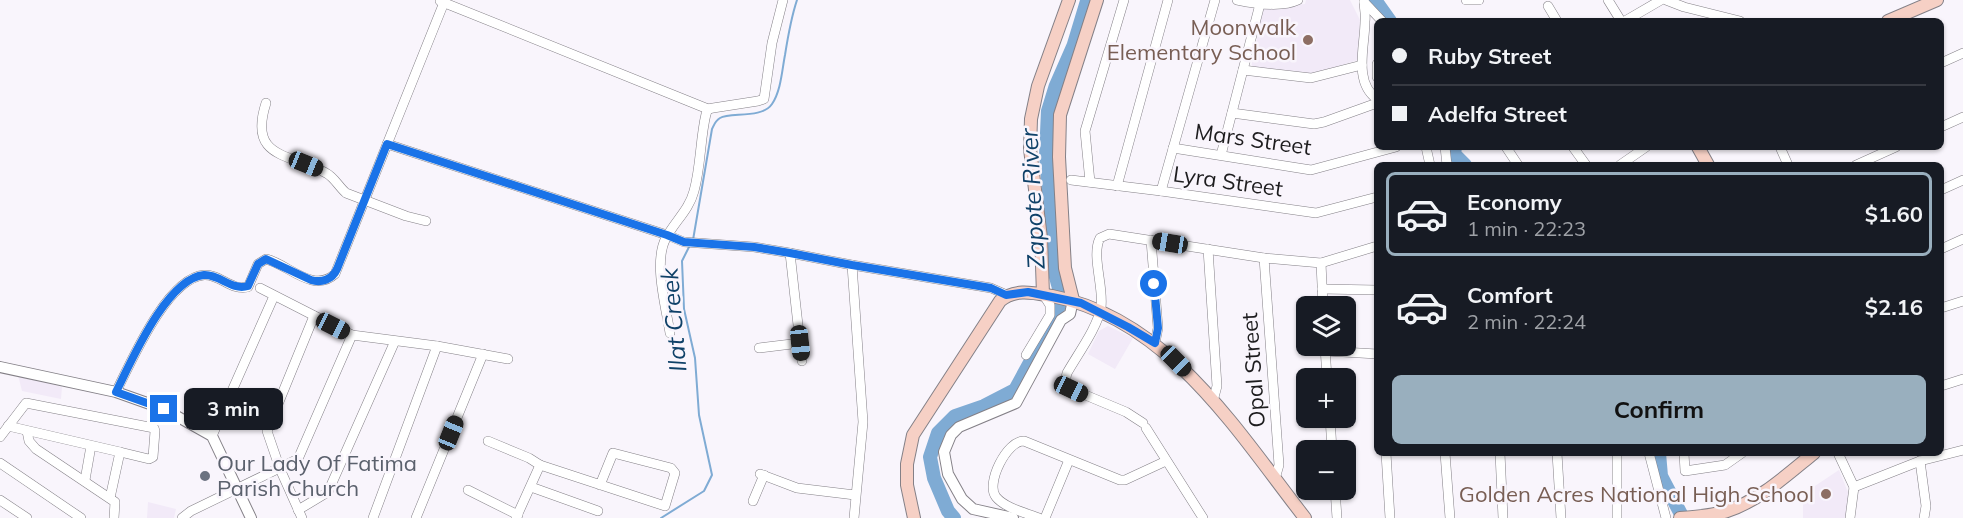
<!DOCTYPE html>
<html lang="en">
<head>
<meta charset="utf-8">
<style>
	body { margin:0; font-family:Mulish,sans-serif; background:#20242c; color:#f1f3f6; height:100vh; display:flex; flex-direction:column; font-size:22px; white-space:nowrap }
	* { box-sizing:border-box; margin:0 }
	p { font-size:20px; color:#9ea1a6 }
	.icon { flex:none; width:33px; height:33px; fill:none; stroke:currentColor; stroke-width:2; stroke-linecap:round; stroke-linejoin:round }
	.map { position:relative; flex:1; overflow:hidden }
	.drawer { position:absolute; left:1374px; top:162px; width:570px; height:294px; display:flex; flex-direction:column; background:#171b24; border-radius:9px; box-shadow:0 2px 4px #0004 }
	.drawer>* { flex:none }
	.banner { position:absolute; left:1374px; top:18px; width:570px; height:132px; border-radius:9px; box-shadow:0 2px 4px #0004; display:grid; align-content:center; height:132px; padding:0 18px; background:#171b24 }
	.buttons { position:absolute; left:1296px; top:296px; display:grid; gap:12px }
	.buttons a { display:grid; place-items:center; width:60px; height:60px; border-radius:9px; background:#171b24; box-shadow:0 2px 4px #0004; font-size:30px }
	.end { position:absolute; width:27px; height:27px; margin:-14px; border:8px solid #1a73e8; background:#fff; box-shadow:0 0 0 3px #fff }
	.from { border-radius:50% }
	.bubble { position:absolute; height:42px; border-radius:9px; background:#171b24; box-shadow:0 2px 4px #0004; font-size:20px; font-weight:700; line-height:42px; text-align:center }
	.car { position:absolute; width:18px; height:36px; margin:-18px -9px; border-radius:8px; box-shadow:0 0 4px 2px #0007; background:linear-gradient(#222 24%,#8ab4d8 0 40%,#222 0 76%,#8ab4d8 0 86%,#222 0) }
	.banner b { display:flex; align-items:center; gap:21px; height:57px; font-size:22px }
	.banner b+b { border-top:2px solid #363941 }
	.banner i { width:15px; height:15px; background:#f1f3f6 }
	ul { padding:10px 0 0; list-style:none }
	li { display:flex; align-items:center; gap:18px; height:84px; margin:0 12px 9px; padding:0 6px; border:3px solid transparent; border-radius:9px }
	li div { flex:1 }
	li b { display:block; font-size:22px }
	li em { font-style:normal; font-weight:700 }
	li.selected { border-color:#99afbe }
	li>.icon { width:54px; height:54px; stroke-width:1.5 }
	.action { display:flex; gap:12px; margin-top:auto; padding:12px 18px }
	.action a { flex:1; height:69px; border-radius:9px; background:#99afbe; color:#111; font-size:24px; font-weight:700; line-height:69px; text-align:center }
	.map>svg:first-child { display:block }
	.built { fill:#f2eaf8 }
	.water { fill:#7fabd4 }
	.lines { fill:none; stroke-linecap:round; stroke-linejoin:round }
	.stream { stroke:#7fabd4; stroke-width:2 }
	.river { stroke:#7fabd4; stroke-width:14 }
	.minor-casing { stroke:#848087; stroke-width:10 }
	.tertiary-casing { stroke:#848087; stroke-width:12 }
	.secondary-casing { stroke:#848087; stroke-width:14 }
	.minor { stroke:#fff; stroke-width:9 }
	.tertiary { stroke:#fff; stroke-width:10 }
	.secondary { stroke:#f6d0c5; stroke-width:12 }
	.route { stroke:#1a73e8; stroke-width:8 }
	.education-dot { fill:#8d6e63; stroke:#f9f5fc; stroke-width:2 }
	.worship-dot { fill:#6b7280; stroke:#f9f5fc; stroke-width:2 }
	.labels { text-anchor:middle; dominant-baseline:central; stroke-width:5; stroke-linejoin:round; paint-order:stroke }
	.education-label { font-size:22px; fill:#785e54; stroke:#f9f5fc; text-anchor:end }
	.street-label { font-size:22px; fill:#1d1c1e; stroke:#f9f5fc }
	.worship-label { font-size:22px; fill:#5b616d; stroke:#f9f5fc; text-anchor:start }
	.water-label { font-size:24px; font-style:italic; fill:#0f4168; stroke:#f9f5fc }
</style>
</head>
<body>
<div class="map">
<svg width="1963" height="518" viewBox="0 0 1963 518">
	<rect width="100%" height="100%" fill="#f9f5fc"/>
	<g class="built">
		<polygon points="1306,0 1350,0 1360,20 1358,60 1313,74 1251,68 1263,8 1305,4"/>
		<polygon points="1108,326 1133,338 1115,369 1088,354 1099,331"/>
		<polygon points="18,375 62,387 61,399 22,391"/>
		<polygon points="1839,470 1849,495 1847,518 1803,518 1803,494"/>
		<polygon points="148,502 176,509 174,518 147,518"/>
	</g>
	<polygon class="water" points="1080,0 1093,0 1057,106 1066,289 1065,292 1052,289 1049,278 1039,156 1041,110 1049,84 1067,43"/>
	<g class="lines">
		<g class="stream">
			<path d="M 693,240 L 712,129 C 714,125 715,121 720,118 C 730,112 762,119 772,104 C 781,91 782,70 785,55 C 788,36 791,18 797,0"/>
			<polyline points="661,518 704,491 712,475 699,415 695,358 684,309 682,261 690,245"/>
		</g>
		<g class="river">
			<polyline points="1375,0 1390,21"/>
			<polyline points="1455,147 1454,154 1465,165"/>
			<polyline points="1659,453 1661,476 1683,518"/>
			<polyline points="954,518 948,511 934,478 930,457 938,433 955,416 984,406 1015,390 1056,315 1060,302 1059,286"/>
		</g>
		<g class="minor-casing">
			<g id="minor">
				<path d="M 1237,0 C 1256,4 1281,8 1298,0"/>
				<polyline points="1466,0 1479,0"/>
				<polyline points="1608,0 1621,21"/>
				<polyline points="1666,0 1684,7 1740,21"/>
				<polyline points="440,1 708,109"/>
				<path d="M 1364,1 C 1364,8 1366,14 1365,21 C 1365,46 1353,82 1377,99"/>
				<polyline points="1364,2 1382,21"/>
				<polyline points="1548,6 1557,21"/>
				<polyline points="1625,21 1661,0"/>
				<polyline points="1941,63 1963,53"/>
				<polyline points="1377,64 1377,77"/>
				<polyline points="1243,70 1311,78 1362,65"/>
				<path d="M 266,103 C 248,159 289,153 326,173 C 334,177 339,187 346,193 L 406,216 L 426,221"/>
				<polyline points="1232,113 1314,124 1324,122 1377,103"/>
				<polyline points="1941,127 1963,117"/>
				<polyline points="387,144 667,235 684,242 754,247 790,253 852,265 991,288 1007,295"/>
				<polyline points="1426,147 1430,165"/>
				<polyline points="1445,147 1447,165"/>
				<polyline points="1506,147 1518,165"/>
				<polyline points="1573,147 1586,165"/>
				<polyline points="1780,147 1788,165"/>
				<polyline points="1173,148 1311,170 1396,147"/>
				<polyline points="1221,155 1260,4"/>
				<polyline points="1620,165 1646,147"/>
				<polyline points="1856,165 1896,147"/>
				<polyline points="1071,180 1161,191 1316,213 1377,197"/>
				<polyline points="1090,182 1085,131 1124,0"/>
				<polyline points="1117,186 1168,0"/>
				<polyline points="1941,190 1963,180"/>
				<polyline points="1161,191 1215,0"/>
				<polyline points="1151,240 1158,328 1155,343"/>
				<polyline points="1208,249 1217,386 1213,401"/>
				<polyline points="1941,249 1963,239"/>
				<polyline points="790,253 802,361"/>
				<polyline points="1264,258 1279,465 1275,479"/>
				<polyline points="1321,263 1323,306"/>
				<polyline points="852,265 863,422 854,518"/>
				<polyline points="260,288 352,335 437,346 508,359"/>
				<polyline points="1322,289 1377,290"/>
				<polyline points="1941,308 1963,301"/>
				<path d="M 670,333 C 666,307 653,262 666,238 C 675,221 689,210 694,191 C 701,166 700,139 706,114 L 708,109 L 713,108 L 758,101 L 764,99 L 772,43 L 783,0"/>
				<polyline points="1325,347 1327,378"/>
				<polyline points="759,348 800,343"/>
				<polyline points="1326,351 1377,354"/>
				<polyline points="1026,355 1050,315 1050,305 1043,294"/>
				<polyline points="1941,386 1963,379"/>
				<path d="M 116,392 C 131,362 167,278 204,275 C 220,274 231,291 248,287 L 258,264 L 266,259 C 288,264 313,294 335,274 L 445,0"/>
				<polyline points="1330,417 1332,450"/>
				<path d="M 1143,423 L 1126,412 L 1071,389 L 1065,382 L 1067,373 C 1077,355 1098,327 1101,307 C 1104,287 1091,255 1100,238 L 1109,234 L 1264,258 L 1321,263 L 1377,246"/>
				<polyline points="8,426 120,452 110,498"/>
				<polyline points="1146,428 1203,518"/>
				<polyline points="27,431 29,441 36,449 115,502 114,518"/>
				<polyline points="212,436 274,296"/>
				<polyline points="0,437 26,403 154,428 155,431 153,457 149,459 120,452"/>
				<polyline points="488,441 529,458 540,465 516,518"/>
				<polyline points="1386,453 1390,518"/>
				<polyline points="1445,453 1450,518"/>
				<polyline points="1500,453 1503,518"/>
				<polyline points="1557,453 1561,518"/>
				<polyline points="1649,453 1666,518"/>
				<polyline points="1684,453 1685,471 1725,465 1742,453"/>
				<polyline points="1838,453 1854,487 1850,518"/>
				<polyline points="1920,461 1926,506 1924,518"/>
				<polyline points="0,463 81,518"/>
				<polyline points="540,465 665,506 675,473 671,468 613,453 600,485"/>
				<polyline points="760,474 797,488 855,495"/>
				<polyline points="85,480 91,446"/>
				<polyline points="531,487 598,511"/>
				<polyline points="1854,487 1920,461 1963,450"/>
				<polyline points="1335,489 1337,518"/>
				<polyline points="468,490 518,515"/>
				<polyline points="0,500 27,518"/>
				<polyline points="753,501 764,475"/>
				<polyline points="298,510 328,492 395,341"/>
				<polyline points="182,518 191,511 298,459 352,335"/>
				<polyline points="302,518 280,469 267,431 314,316"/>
				<polyline points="373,518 437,346"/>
				<polyline points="416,518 483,354"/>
				<path d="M 1039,518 C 1026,513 1005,508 996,497 C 985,484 1007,440 1024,441 L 1120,480 L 1125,480 L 1166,461"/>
				<polyline points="1045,518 1069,460"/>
				<polyline points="1617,518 1617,453"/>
			</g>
		</g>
		<g class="tertiary-casing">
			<g id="tertiary">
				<polyline points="0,367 116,392 164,409 212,436 251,518"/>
				<polyline points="1013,518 973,509 962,499 948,474 944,452 951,435 959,427 1016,403 1061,320 1070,314 1073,300"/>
			</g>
		</g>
		<g class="secondary-casing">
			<g id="secondary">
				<polyline points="1888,21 1937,0"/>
				<polyline points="1698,147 1708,165"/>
				<polyline points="1043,294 1041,238 1030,149 1031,119 1038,86 1069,0"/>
				<polyline points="1073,300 1065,268 1059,157 1060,115 1097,0"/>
				<path d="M 914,518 L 907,485 L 907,464 L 913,435 L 1000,301 C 1015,288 1034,293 1052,296 C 1169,319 1237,431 1305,518"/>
				<path d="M 1680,518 C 1696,517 1712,516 1727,511 C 1759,501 1788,474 1814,453"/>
			</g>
		</g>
		<use href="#minor" class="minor"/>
		<use href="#tertiary" class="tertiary"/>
		<use href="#secondary" class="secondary"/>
	</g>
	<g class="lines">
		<path class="route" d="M 164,409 L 116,392 C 131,362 167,278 204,275 C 220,274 231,291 248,286 L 258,264 L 266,259 L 311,280 C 321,283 332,280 337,269 L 387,144 L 667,235 L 684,242 L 754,247 L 790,253 L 852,265 L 991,288 L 1006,295 L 1028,292 L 1081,303 L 1128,327 L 1155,343 L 1158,328 L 1154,284"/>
	</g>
	<g class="education-dot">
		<circle cx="1308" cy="40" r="6"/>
		<circle cx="1826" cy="494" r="6"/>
	</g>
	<circle class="worship-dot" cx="205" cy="476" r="6"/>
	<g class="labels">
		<g class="education-label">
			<text x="1296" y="27">Moonwalk<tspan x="1296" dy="25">Elementary School</tspan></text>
			<text x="1814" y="494">Golden Acres National High School</text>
		</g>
		<g class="street-label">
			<text transform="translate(1253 139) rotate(8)">Mars Street</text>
			<text transform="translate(1228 181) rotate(8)">Lyra Street</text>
			<text transform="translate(1253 370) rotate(-94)">Opal Street</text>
		</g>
		<g class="worship-label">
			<text x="217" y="463">Our Lady Of Fatima<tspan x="217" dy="25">Parish Church</tspan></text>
		</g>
		<g class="water-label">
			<text transform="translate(1032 199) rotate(-93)">Zapote River</text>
			<text transform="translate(673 320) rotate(-95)">Ilat Creek</text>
		</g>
	</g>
</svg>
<div class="buttons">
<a><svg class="icon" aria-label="layers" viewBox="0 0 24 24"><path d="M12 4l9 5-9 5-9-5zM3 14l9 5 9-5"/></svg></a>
<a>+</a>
<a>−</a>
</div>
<i class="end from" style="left:1154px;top:284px"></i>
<i class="end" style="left:164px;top:409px"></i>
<div class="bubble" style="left:184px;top:388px;width:99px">3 min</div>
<i class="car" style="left:306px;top:164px;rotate:112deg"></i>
<i class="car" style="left:1170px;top:243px;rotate:279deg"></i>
<i class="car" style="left:333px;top:326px;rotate:117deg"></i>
<i class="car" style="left:800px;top:343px;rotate:174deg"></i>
<i class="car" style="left:1176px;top:361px;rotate:135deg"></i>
<i class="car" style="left:1071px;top:389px;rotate:115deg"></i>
<i class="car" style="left:451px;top:433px;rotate:22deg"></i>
<div class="banner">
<b><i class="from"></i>Ruby Street</b>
<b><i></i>Adelfa Street</b>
</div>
<section class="drawer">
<ul>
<li class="selected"><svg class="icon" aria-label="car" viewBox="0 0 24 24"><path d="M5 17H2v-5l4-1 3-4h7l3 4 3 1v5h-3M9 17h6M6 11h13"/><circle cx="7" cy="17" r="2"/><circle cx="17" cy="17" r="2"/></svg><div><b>Economy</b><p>1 min · 22:23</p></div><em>$1.60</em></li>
<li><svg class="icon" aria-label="car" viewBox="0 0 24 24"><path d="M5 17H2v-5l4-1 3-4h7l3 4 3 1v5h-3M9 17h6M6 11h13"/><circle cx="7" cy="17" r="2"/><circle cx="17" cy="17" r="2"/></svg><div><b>Comfort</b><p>2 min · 22:24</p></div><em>$2.16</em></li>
</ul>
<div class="action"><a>Confirm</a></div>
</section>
</div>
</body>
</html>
